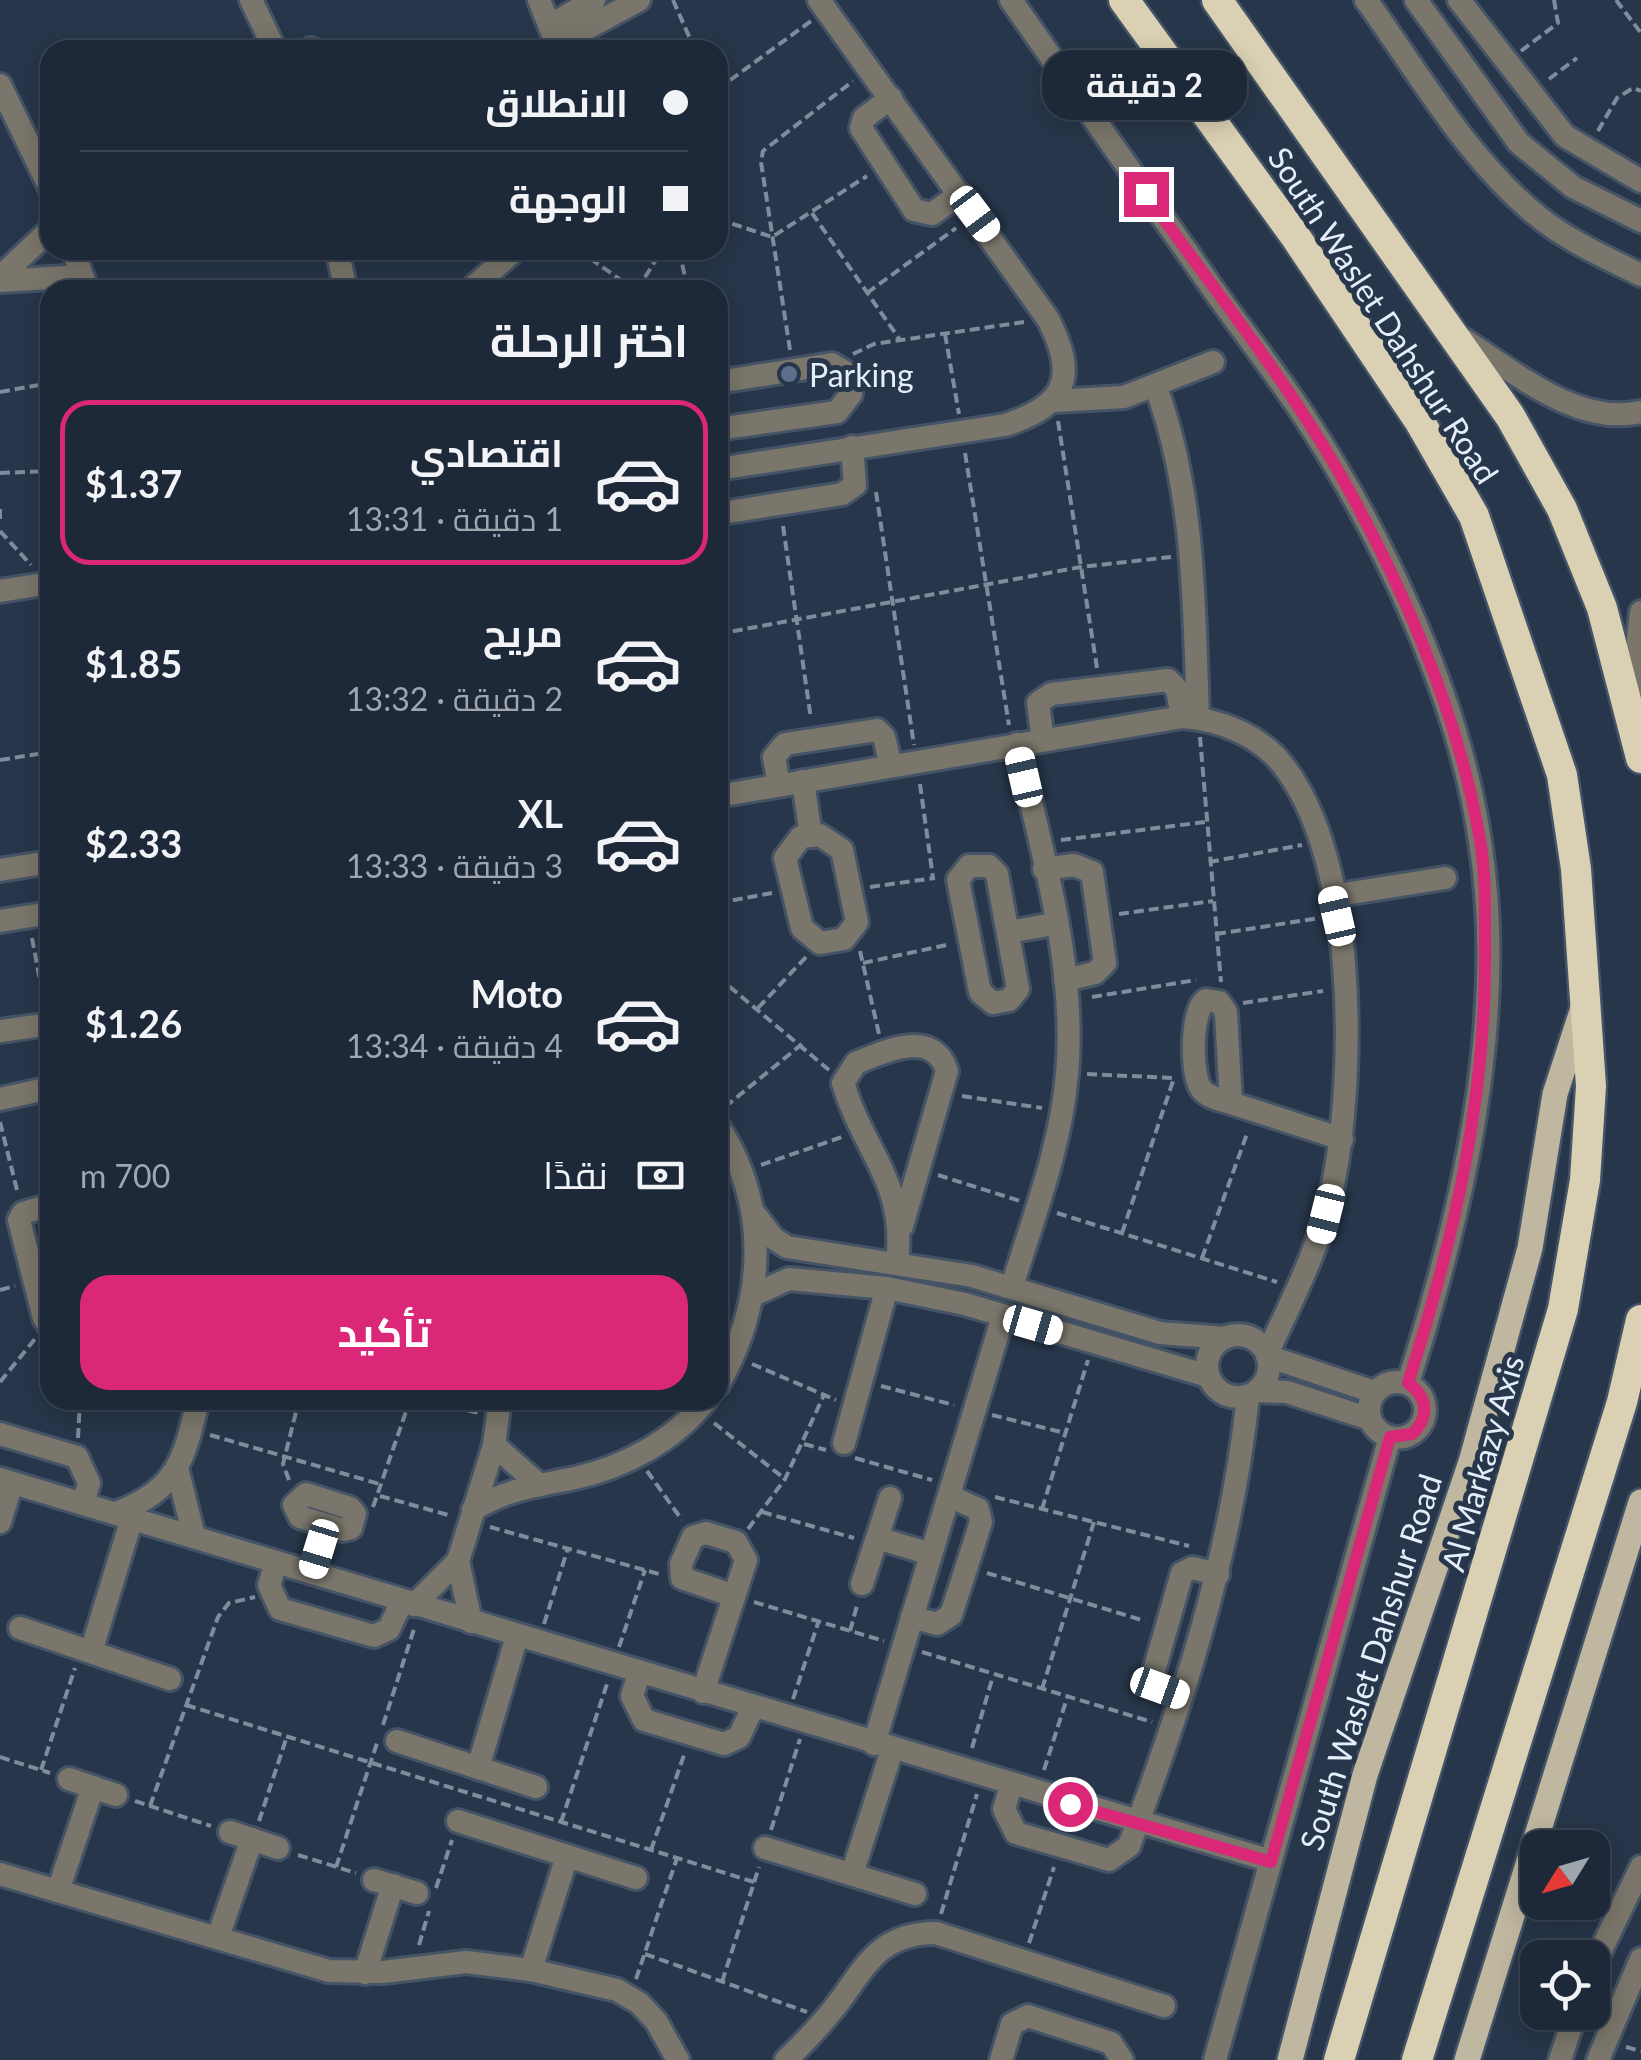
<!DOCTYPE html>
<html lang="ar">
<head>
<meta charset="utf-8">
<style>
	body { margin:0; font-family:Lato,Cairo,sans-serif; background:#253040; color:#f1f3f6; direction:rtl; height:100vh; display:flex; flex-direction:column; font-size:38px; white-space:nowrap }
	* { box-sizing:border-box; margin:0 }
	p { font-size:32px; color:#a0a6ae }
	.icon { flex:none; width:55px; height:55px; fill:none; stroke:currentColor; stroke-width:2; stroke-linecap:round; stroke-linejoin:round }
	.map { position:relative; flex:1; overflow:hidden; direction:ltr }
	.details { position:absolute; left:40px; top:280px; width:688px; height:1130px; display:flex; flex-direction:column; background:#1d2838; border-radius:30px; box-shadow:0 5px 25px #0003,0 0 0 2px #3b4453; direction:rtl }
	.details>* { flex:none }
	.hud { position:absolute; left:40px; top:40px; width:688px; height:220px; border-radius:30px; box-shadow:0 5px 25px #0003,0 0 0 2px #3b4453; direction:rtl; display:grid; align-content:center; height:220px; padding:0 40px; background:#1d2838 }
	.needle { width:65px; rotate:233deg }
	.tools { position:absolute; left:1520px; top:1830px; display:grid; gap:20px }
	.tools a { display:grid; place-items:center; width:90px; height:90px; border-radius:20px; background:#1d2838; box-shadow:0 5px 25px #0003,0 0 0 2px #3b4453; font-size:50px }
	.end { position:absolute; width:45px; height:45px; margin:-22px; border:12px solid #db2777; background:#fff; box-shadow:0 0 0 5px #fff }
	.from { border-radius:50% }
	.bubble { position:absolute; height:70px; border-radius:30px; background:#1d2838; box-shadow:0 5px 25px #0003,0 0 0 2px #3b4453; font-size:32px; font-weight:700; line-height:70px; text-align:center; direction:rtl }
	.car { position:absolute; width:30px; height:60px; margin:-30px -15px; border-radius:12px; box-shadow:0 0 8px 2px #0007; background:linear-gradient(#fff 24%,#345 0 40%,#fff 0 76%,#345 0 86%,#fff 0) }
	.hud b { display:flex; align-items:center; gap:35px; height:95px; font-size:38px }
	.hud b+b { border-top:2px solid #3b4453 }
	.hud i { width:25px; height:25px; background:#f1f3f6 }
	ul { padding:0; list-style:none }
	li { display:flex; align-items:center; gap:30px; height:165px; margin:0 20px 15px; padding:0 20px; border:5px solid transparent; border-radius:30px }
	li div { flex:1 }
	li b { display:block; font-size:38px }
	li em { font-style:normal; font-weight:700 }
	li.active { border-color:#db2777 }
	li>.icon { width:90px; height:90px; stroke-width:1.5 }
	h2 { padding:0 40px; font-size:45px; line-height:120px }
	.pay { display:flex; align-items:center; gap:25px; height:110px; padding:0 40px; font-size:38px }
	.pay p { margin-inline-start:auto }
	.primary-button { display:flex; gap:20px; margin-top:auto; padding:20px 40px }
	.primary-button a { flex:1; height:115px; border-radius:30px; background:#db2777; color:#fff; font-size:40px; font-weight:700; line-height:115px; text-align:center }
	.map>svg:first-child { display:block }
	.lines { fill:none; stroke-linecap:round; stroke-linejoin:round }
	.minor-casing { stroke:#455366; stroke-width:28 }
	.major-casing { stroke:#455366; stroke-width:30 }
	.highway-casing { stroke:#455366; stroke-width:35 }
	.path { stroke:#808c9d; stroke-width:4; stroke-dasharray:10 5; stroke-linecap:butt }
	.minor { stroke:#7a766b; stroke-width:22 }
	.major { stroke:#bfb79f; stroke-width:25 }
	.highway { stroke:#dad0b3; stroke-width:30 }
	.route { stroke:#db2777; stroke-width:12 }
	.service-dot { fill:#5c6f8a; stroke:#27364a; stroke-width:4 }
	.labels { text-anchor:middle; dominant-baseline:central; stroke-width:10; stroke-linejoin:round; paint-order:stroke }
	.street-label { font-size:32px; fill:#e5eefb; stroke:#27364a }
	.poi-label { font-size:32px; fill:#e5eefb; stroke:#27364a; text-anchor:start }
</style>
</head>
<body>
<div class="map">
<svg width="1641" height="2060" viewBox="0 0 1641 2060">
	<rect width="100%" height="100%" fill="#27364a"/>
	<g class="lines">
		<g class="minor-casing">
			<g id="minor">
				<polyline points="251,0 275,50"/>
				<polyline points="539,0 559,50"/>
				<path d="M 1011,0 C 1078,96 1146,192 1213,289 C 1244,333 1277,374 1306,419 C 1385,540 1459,698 1480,841 C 1508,1020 1462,1214 1408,1383"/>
				<path d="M 1366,0 C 1419,73 1468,161 1540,218 C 1570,242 1607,258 1641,275"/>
				<polyline points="1416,0 1519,143 1573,187 1641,221"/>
				<polyline points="1459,0 1565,136 1641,181"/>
				<polyline points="551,25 594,0"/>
				<polyline points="558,44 639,0"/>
				<polyline points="311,49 312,50"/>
				<polyline points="0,85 50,188"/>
				<polyline points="891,98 864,118 861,128 914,210 932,214 960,194"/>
				<polyline points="73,250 87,289"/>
				<polyline points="337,250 346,290"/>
				<polyline points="0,277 50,230"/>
				<polyline points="0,281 82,276"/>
				<polyline points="470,290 515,250"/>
				<path d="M 1456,335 C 1511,368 1574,427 1641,412"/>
				<polyline points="718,382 832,364 845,372 851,394 837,412 718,429"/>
				<path d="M 1156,387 C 1195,495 1194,604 1198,718"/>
				<polyline points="1054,401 1124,397 1213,362"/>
				<path d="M 718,469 L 1005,425 C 1068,405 1077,376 1048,319 L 819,0"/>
				<polyline points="718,508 728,512 842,494 855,485 852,447"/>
				<polyline points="0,591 50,583"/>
				<polyline points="1631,702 1641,612"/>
				<polyline points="1043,740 1038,703 1051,694 1168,680 1177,689 1182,717"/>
				<polyline points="803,781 811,836"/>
				<polyline points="779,785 774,757 785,744 877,730 884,737 891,766"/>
				<path d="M 718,796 L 1182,717 C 1218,719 1259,735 1282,764 C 1357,858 1356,1072 1333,1185 C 1321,1245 1293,1298 1267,1354"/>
				<polygon points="820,835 842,850 857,922 844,939 820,943 802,928 785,858 801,837"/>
				<polygon points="969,866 989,866 997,874 1018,989 1009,1000 993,1003 980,992 958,880"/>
				<polyline points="1044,869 1074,865 1092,872 1105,963 1095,973 1065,980"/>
				<polyline points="0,870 50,862"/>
				<polyline points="1332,896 1445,878"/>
				<polyline points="0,921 50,913"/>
				<polyline points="1008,932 1054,924"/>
				<polyline points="0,1031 50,1024"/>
				<polyline points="0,1099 50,1088"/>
				<path d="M 1231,1103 C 1222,1100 1209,1098 1202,1090 C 1190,1076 1191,1010 1206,1000 L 1219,1002 L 1226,1012 L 1231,1103 L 1342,1139"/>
				<path d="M 718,1126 C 771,1207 765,1303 718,1385"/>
				<polyline points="50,1205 23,1213 19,1220 44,1318 50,1327"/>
				<polyline points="754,1213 773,1238 787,1247 972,1276 1160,1333 1225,1338"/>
				<path d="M 897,1263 C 907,1183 864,1153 843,1083 L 856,1063 C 887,1050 934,1029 947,1071 L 902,1226"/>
				<path d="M 1012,1287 C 1033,1218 1061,1147 1067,1074 C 1077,965 1041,849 1017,744"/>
				<polyline points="753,1295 789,1279 887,1288 965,1304 1208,1376"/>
				<circle cx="1238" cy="1366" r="31"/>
				<polyline points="1267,1356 1374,1392"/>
				<circle cx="1397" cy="1410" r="28"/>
				<polyline points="1257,1391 1287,1392 1370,1419"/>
				<polyline points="0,1434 77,1457 89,1483 83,1504"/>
				<polyline points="844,1443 887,1288"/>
				<polyline points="494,1445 538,1484"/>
				<polyline points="178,1472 194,1536"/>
				<polyline points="0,1479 1271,1861"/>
				<polygon points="306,1494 350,1508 355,1514 351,1528 343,1530 300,1517 294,1505"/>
				<path d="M 473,1510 C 506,1489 537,1486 575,1478 C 625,1467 675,1440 706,1400"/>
				<path d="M 116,1513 C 178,1489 184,1460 198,1400"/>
				<polyline points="0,1522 12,1483"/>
				<polyline points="877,1538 931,1554"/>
				<polyline points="458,1561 471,1622"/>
				<polyline points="276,1562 269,1585 280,1609 374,1636 389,1629 402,1601"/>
				<polyline points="312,1573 326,1525"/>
				<polyline points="862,1584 890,1498"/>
				<polyline points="414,1605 458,1561 494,1445 500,1400"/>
				<polyline points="912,1617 937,1624 951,1615 981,1522 978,1509 949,1496"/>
				<polyline points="20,1628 170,1679"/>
				<polyline points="91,1652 132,1518"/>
				<polyline points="639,1673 632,1696 644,1720 724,1744 739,1737 753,1707"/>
				<polyline points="703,1692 746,1560 736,1542 706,1533 693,1537 681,1564 682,1578 734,1596"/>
				<polyline points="1181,1696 1160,1688 1152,1678 1182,1573 1192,1568 1218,1574"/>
				<polyline points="397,1741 536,1787"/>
				<polyline points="874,1744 1003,1316"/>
				<polyline points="478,1768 517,1636"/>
				<polyline points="69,1779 116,1795"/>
				<path d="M 1011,1786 L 1004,1809 L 1016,1833 L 1109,1860 L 1129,1846 C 1184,1700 1232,1551 1248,1396"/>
				<polyline points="458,1821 636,1878"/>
				<polyline points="230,1832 278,1848"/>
				<polyline points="765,1848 915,1894"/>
				<polyline points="0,1874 329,1971 383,1972 466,1962 531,1970 617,1990 639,2003 656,2021 678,2060"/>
				<polyline points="852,1874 892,1750"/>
				<polyline points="374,1880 417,1893"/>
				<polyline points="58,1891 93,1787"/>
				<polyline points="218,1937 252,1839"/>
				<polyline points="1592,1969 1641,1867"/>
				<polyline points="531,1970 567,1856"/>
				<polyline points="365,1973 393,1885"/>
				<path d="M 786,2060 C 807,2040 827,2019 844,1995 C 870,1958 886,1933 936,1933 L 1164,2006"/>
				<polyline points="1001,2060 1012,2024 1028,2016 1111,2043 1122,2060"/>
				<polyline points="1215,2060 1390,1437"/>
				<polyline points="1560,2060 1576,2012"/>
				<polyline points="1598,2060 1641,1959"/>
			</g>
		</g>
		<g class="major-casing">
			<g id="major">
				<polyline points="1290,2060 1365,1775 1471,1462 1530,1248 1555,1094 1584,1005"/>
				<polyline points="1467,2060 1641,1502"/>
			</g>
		</g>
		<g class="highway-casing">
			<g id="highway">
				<polyline points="1124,0 1295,236 1420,422 1474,516 1562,775 1576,869 1591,1086 1585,1180 1563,1309 1339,2060"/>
				<polyline points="1217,0 1510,416 1562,509 1602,608 1641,758"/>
				<polyline points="1417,2060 1622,1402 1641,1320"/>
			</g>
		</g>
		<g class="path">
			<polyline points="673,0 695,50"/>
			<polyline points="1616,0 1641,33"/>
			<polyline points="1521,51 1558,23 1554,0"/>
			<polyline points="1549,79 1577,58"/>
			<polyline points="718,89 811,21"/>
			<polyline points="1598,131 1617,98 1633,88 1641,91"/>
			<polyline points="812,213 900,340"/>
			<polyline points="718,219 772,237 867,176"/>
			<polyline points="578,250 635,290"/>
			<polyline points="679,250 688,290"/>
			<polyline points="637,290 662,250"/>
			<polyline points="867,293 956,228"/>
			<polyline points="945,334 959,414"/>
			<polyline points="790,350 761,162 763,151 853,81"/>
			<polyline points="853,354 874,344 1024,322"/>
			<polyline points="0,392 50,383"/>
			<polyline points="1058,421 1097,668"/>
			<polyline points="965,453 1009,725"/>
			<polyline points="0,473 50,471"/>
			<polyline points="876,492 914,745"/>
			<polyline points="0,509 0,522"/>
			<polyline points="783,526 811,719"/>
			<polyline points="0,531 31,565"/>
			<polyline points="718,634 1081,567 1171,557"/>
			<polyline points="1200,737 1221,982"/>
			<polyline points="0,760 50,752"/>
			<polyline points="920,784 933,878"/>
			<polyline points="1061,840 1205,822"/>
			<polyline points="1209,862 1302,845"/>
			<polyline points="870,887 935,878"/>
			<polyline points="718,903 772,893"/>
			<polyline points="1119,914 1213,901"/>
			<polyline points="1216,934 1320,918"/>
			<polyline points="32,938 44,1002"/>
			<polyline points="860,951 879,1034"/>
			<polyline points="863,963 951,944"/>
			<polyline points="718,977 829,1070"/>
			<polyline points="1092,997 1196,980"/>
			<polyline points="1243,1003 1323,991"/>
			<polyline points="758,1008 806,957"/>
			<polyline points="1087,1074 1172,1078"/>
			<polyline points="962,1096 1042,1108"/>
			<polyline points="725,1107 802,1044"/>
			<polyline points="0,1122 18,1194"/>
			<polyline points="761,1165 842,1137"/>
			<polyline points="938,1175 1020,1201"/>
			<polyline points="1057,1213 1277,1282"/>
			<polyline points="1122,1233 1174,1078"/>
			<polyline points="1202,1258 1248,1131"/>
			<polyline points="0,1290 15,1286"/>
			<polyline points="752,1364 836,1400"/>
			<polyline points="0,1382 35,1339"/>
			<polyline points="881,1386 954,1405"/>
			<polyline points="424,1400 479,1413"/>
			<polyline points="992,1415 1065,1433"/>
			<polyline points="714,1423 785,1479"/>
			<polyline points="210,1435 383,1485"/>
			<polyline points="78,1438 80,1400"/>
			<polyline points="804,1444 826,1450"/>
			<polyline points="855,1458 932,1480"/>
			<polyline points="647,1471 682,1520"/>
			<polyline points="289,1480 283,1464 299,1400"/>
			<polyline points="380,1496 452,1516"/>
			<polyline points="995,1497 1189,1546"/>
			<polyline points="373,1507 410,1400"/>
			<polyline points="1042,1509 1088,1360"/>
			<polyline points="762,1512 854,1538"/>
			<polyline points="490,1527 659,1574"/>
			<polyline points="748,1529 785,1479 824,1395"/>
			<polyline points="987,1573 1145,1621"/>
			<polyline points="754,1602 884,1641"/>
			<polyline points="544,1624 568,1548"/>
			<polyline points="850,1631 858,1602"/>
			<polyline points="619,1647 645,1570"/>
			<polyline points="922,1652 1152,1722"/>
			<polyline points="1042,1689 1094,1522"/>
			<polyline points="793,1699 818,1623"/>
			<polyline points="186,1705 754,1882"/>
			<polyline points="383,1725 414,1629"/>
			<polyline points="972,1748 993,1676"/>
			<polyline points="0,1757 50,1773"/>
			<polyline points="41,1770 75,1668"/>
			<polyline points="1044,1770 1067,1698"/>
			<polyline points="135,1801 211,1826"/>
			<polyline points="150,1806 218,1617 229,1603 255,1597"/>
			<polyline points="259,1821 287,1736"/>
			<polyline points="561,1822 607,1684"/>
			<polyline points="771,1830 800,1739"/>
			<polyline points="651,1850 684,1755"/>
			<polyline points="298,1855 356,1873"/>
			<polyline points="336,1867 377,1743"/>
			<polyline points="436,1888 452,1840"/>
			<polyline points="941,1914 977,1794"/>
			<polyline points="1029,1943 1054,1867"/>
			<polyline points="419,1945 429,1911"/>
			<polyline points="645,1954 807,2012"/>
			<polyline points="636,1979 677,1858"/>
			<polyline points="722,1982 759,1867"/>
			<polyline points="1626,2047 1641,2051"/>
		</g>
		<use href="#minor" class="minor"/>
		<use href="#major" class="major"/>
		<use href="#highway" class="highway"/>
	</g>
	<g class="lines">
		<path class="route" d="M 1070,1804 L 1271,1862 L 1390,1437 L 1412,1434 C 1430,1417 1428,1397 1408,1383 C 1454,1239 1487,1098 1485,946 C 1485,911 1486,874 1480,840 C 1458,712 1403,586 1340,474 C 1284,376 1211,286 1146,194"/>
	</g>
	<circle class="service-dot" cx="789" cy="374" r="10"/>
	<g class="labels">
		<g class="street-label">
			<text transform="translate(1384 315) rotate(57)">South Waslet Dahshur Road</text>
			<text transform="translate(1482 1463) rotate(-74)">Al Markazy Axis</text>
			<text transform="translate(1370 1662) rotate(-72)">South Waslet Dahshur Road</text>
		</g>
		<g class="poi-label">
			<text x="809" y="374">Parking</text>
		</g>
	</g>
</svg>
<div class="tools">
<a><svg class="needle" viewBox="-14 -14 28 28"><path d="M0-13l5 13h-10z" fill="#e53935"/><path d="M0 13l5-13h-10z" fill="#a0a6ae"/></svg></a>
<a><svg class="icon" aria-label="locate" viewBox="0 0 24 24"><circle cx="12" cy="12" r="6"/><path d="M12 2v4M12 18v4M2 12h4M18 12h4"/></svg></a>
</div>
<i class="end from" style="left:1070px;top:1804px"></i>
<i class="end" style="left:1146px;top:194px"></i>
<div class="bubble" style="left:1042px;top:50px;width:205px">2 دقيقة</div>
<i class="car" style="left:975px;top:214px;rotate:143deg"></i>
<i class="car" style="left:1024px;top:777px;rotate:347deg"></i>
<i class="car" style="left:1337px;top:916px;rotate:347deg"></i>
<i class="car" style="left:1326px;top:1214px;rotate:194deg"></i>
<i class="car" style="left:1033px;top:1325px;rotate:106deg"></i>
<i class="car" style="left:319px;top:1549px;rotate:197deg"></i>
<i class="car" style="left:1160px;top:1688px;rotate:110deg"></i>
<div class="hud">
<b><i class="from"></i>الانطلاق</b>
<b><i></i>الوجهة</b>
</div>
<section class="details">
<h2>اختر الرحلة</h2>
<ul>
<li class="active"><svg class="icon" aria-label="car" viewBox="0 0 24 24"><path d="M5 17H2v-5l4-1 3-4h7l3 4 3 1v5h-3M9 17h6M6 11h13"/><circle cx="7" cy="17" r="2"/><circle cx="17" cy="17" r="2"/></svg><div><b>اقتصادي</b><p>1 دقيقة · 13:31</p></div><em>$1.37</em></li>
<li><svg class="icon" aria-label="car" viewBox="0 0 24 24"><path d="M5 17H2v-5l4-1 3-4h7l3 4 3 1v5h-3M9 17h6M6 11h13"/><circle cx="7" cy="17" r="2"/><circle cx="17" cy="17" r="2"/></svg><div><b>مريح</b><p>2 دقيقة · 13:32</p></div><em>$1.85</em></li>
<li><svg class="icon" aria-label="car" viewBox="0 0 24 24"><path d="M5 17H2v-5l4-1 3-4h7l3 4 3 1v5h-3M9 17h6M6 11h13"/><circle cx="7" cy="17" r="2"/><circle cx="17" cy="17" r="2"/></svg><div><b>XL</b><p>3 دقيقة · 13:33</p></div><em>$2.33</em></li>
<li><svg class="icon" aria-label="car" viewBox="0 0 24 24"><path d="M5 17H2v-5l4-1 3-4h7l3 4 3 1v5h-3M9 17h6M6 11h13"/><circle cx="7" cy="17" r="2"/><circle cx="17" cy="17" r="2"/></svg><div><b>Moto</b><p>4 دقيقة · 13:34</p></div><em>$1.26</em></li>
</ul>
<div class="pay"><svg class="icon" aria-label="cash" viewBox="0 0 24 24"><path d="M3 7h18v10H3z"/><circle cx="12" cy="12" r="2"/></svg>نقدًا<p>700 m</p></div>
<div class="primary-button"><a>تأكيد</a></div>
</section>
</div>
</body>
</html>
